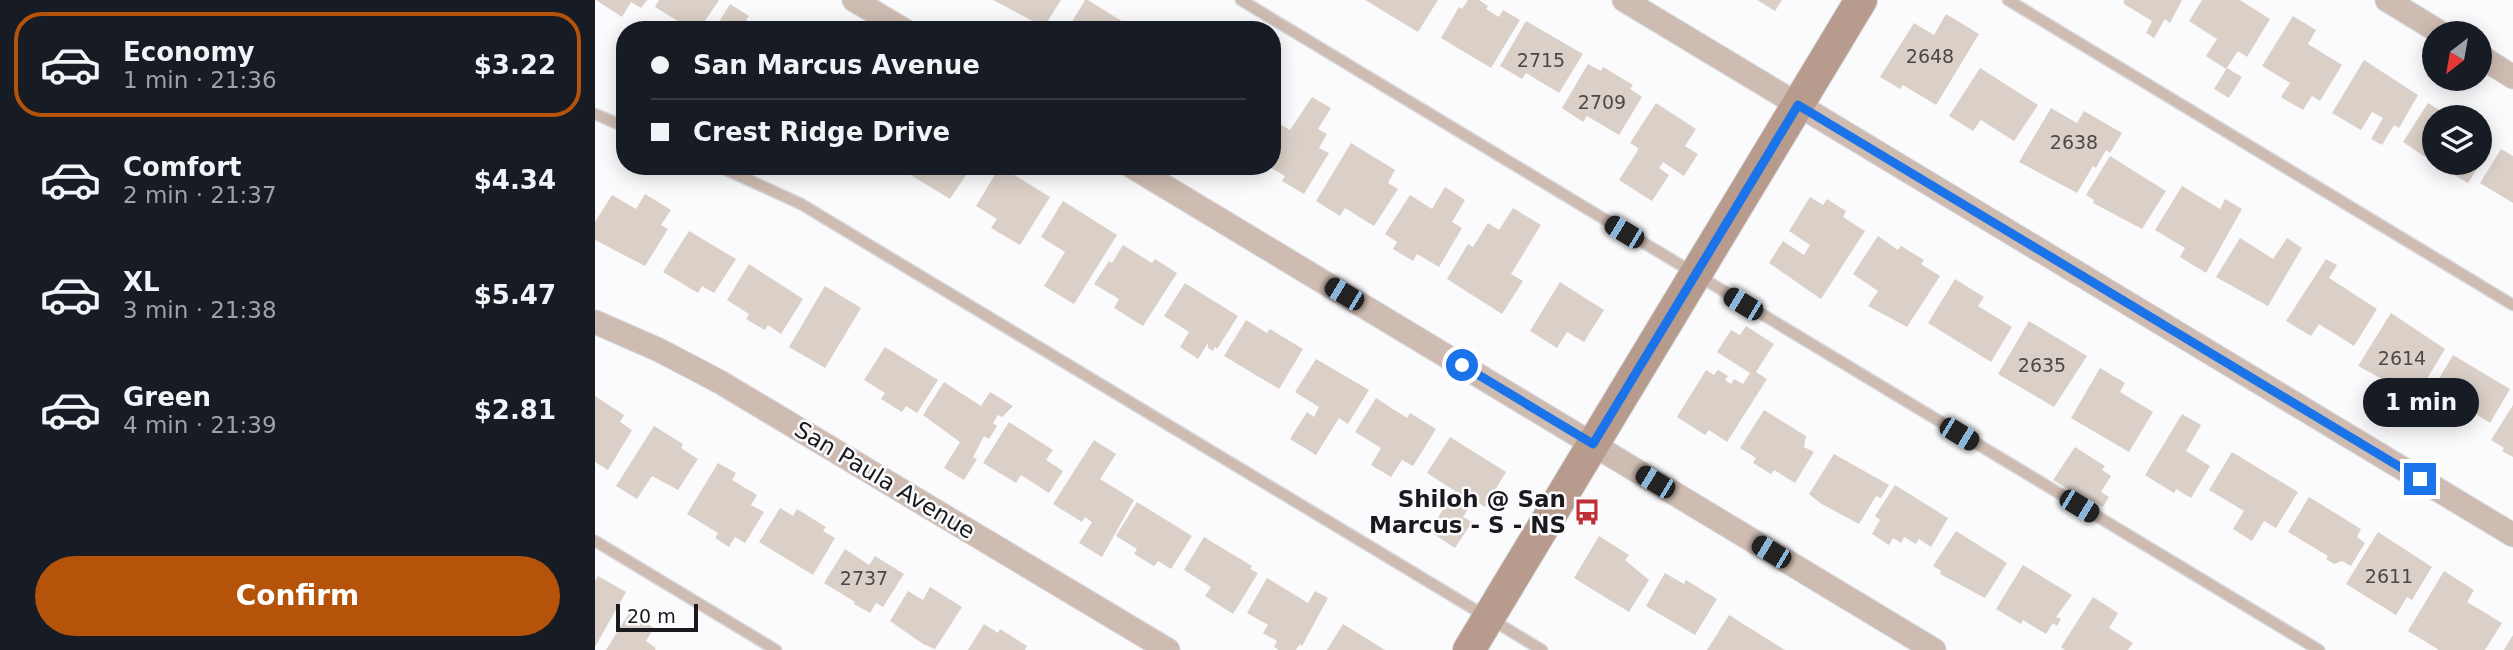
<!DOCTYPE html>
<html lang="en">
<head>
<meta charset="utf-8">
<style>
	body { margin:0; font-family:"DejaVu Sans",sans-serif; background:#242831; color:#f1f3f6; height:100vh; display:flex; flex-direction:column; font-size:26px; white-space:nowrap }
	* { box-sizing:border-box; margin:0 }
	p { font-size:23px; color:#9ea1a6 }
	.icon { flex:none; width:38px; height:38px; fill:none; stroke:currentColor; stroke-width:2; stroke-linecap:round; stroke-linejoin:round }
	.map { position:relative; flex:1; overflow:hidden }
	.sheet { display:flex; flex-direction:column; background:#171b24; width:595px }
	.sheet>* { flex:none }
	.banner { position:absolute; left:21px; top:21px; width:665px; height:154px; border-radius:28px; box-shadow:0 4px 18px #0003; display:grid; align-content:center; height:154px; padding:0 35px; background:#171b24 }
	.needle { width:46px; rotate:211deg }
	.controls { position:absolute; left:1827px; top:21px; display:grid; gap:14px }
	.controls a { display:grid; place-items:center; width:70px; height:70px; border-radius:50%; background:#171b24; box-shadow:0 4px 18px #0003; font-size:35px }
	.scale { position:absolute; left:21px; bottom:18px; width:82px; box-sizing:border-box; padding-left:7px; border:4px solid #1a1a1e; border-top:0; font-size:19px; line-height:24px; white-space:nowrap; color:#1a1a1e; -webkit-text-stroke:5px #fbfbfd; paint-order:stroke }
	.end { position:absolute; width:32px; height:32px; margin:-16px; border:9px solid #1a73e8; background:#fff; box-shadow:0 0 0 4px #fff }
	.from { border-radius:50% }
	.bubble { position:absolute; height:49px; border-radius:24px; background:#171b24; box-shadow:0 4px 18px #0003; font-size:23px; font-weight:600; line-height:49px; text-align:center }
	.car { position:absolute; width:21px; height:42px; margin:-21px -10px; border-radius:9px; box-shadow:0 0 5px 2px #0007; background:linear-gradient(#222 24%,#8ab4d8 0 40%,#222 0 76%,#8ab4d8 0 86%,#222 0) }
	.banner b { display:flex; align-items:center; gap:24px; height:66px; font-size:26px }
	.banner b+b { border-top:2px solid #363941 }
	.banner i { width:18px; height:18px; background:#f1f3f6 }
	ul { padding:12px 0 0; list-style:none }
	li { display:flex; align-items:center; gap:21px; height:105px; margin:0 14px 10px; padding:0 21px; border:4px solid transparent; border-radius:28px }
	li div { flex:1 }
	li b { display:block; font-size:26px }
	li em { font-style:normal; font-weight:600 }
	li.on { border-color:#b45309 }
	li>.icon { width:63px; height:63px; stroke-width:1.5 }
	.action { display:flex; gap:14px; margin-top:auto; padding:14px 35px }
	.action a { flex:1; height:80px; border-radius:42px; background:#b45309; color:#fff; font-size:28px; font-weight:600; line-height:80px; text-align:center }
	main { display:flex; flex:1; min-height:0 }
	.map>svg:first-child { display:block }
	.building { fill:#dad0c8 }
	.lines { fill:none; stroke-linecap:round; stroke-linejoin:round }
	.lane-casing { stroke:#d7d7d9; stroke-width:13 }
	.street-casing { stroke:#d7d7d9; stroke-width:25 }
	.secondary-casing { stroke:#d7d7d9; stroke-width:34 }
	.lane { stroke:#cebbb1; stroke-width:10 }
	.street { stroke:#cebbb1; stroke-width:23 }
	.secondary { stroke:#b79b8d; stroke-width:32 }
	.route { stroke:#1a73e8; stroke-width:9 }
	.labels { text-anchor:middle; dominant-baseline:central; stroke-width:5; stroke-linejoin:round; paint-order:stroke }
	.number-label { font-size:19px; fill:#4a4848 }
	.street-label { font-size:23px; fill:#1a1a1e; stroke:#fbfbfd }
	.poi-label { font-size:23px; font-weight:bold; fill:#1a1a1e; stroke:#fbfbfd; text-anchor:end }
</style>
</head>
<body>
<main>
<section class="sheet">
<ul>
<li class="on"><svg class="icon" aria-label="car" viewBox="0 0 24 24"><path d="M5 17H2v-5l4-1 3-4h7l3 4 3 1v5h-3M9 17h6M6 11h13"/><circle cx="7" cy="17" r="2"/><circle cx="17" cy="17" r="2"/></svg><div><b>Economy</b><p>1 min · 21:36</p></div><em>$3.22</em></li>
<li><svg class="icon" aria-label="car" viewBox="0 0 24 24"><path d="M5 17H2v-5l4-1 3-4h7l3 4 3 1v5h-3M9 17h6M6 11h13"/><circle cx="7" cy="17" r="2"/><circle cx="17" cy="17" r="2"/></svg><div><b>Comfort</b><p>2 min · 21:37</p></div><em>$4.34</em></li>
<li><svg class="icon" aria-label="car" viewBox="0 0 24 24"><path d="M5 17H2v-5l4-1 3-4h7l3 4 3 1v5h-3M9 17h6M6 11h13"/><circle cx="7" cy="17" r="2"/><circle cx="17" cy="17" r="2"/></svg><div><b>XL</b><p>3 min · 21:38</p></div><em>$5.47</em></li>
<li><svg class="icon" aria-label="car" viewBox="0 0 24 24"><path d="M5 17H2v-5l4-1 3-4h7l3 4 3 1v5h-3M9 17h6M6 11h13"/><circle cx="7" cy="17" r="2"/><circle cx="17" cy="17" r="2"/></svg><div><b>Green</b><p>4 min · 21:39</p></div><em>$2.81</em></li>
</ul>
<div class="action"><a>Confirm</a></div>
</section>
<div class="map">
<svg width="1918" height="650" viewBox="0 0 1918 650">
	<rect width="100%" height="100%" fill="#fbfbfd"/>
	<g class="building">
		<polygon points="1,0 52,0 46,8 36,2 27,17"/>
		<polygon points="64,0 124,0 104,30 97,30 60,7"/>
		<polygon points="398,0 466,0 449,27"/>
		<polygon points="490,0 493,0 541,30 472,30"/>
		<polygon points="770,0 843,0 823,32"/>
		<polygon points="873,0 884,0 893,6 891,9 904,17 908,10 925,20 896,68 846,38 864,7 867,9"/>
		<polygon points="1162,0 1187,0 1180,11"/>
		<polygon points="1529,0 1587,0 1575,23 1570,19 1559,38 1551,33 1557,21 1529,4"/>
		<polygon points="1607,0 1645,0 1675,19 1652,57 1643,51 1631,69 1611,56 1622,39 1594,21"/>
		<polygon points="135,4 154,16 151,20 166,30 119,30"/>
		<polygon points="1351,14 1384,34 1341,105 1308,85 1305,89 1285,77 1319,23 1339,35"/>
		<polygon points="1698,16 1721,30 1713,44 1747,65 1725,101 1717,96 1708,110 1686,97 1695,83 1667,66"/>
		<polygon points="931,21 988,54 964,93 931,73 927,79 905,66"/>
		<polygon points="1769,60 1823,95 1804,128 1799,125 1787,145 1776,139 1788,118 1777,112 1766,130 1737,113"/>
		<polygon points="993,64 1006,71 1008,67 1038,85 1035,89 1047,97 1024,135 992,116 988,122 967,108"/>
		<polygon points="1385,68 1443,105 1419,141 1386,120 1378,131 1354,116"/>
		<polygon points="1632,68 1647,77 1634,98 1619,89"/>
		<polygon points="717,97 736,108 723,129 732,134 724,148 734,153 709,194 687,181 690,176 673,166 677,166 677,129 681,122 695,130"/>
		<polygon points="1061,103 1101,129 1090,146 1103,154 1089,176 1068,162 1064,168 1074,175 1057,201 1024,180 1042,152 1043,148 1035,143"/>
		<polygon points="1833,103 1855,117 1839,117 1839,163 1808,142"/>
		<polygon points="1456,108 1482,123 1489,111 1527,133 1515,153 1511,150 1501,168 1498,166 1482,193 1424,162"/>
		<polygon points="1885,137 1897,145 1873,183 1839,163 1885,163"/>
		<polygon points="756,143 800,170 793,183 803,189 779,226 750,208 745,216 721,201"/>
		<polygon points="1906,149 1918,156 1918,203 1885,183"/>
		<polygon points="1515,156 1571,191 1547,229 1498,203 1499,200 1491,195"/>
		<polygon points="301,166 371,166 375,169 355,199"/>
		<polygon points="405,166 455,197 425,245 396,228 402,219 381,206"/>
		<polygon points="1587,186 1625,209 1630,199 1647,209 1611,273 1585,257 1590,248 1560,230"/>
		<polygon points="850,187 870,200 857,222 867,228 844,267 822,254 818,261 798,249 802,242 790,234 815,195 837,209"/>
		<polygon points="50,194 76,210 66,225 73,229 50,266 0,240 0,222 17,195 41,209"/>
		<polygon points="1215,197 1228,205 1232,199 1251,211 1248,217 1270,231 1226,299 1174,263 1188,241 1209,255 1215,245 1194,231"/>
		<polygon points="468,201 522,235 479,304 449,286 470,252 446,237"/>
		<polygon points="918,208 946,225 916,274 928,281 907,314 852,279 873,244 878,247 893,223 904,230"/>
		<polygon points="94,231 141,259 119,293 107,286 103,293 68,272"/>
		<polygon points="1283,236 1303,250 1306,246 1329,260 1326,264 1345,276 1312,327 1273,306 1283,291 1258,274"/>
		<polygon points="1645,238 1678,259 1692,238 1707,248 1673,306 1621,277"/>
		<polygon points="528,245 557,263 560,259 582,273 548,326 519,308 524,299 499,284 514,261 517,263"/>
		<polygon points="1731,259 1742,265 1734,278 1782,309 1759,346 1724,324 1716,336 1691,321"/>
		<polygon points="154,264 208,299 186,334 173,325 170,330 151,319 154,314 132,300"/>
		<polygon points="1360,279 1389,297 1383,306 1417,327 1396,362 1333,323"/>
		<polygon points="965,282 1009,310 989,342 972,332 962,348 935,331"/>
		<polygon points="590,283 643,316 622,349 620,347 618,351 613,348 613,343 603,359 585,347 594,332 569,316"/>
		<polygon points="230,286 266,308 230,368 194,347"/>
		<polygon points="1796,313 1850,349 1821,397 1763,366"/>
		<polygon points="651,320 672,333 675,329 708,349 684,389 629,356"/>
		<polygon points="1434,321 1492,356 1459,407 1403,374"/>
		<polygon points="1151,326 1179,344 1161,372 1172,379 1132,442 1114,430 1110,435 1082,417 1111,370 1119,375 1123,370 1133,376 1130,380 1136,384 1139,379 1148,384 1155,373 1122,352 1136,330 1145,335"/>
		<polygon points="290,347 343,380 322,413 311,406 307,412 286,399 290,393 269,380"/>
		<polygon points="1858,355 1915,389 1895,423 1873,409 1867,418 1855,411 1851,417 1829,404"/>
		<polygon points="721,359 774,390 753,424 744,418 721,455 695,439 712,412 719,417 724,407 700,392"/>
		<polygon points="1505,368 1530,383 1525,392 1558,412 1534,452 1476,418"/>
		<polygon points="349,382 386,406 395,392 418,406 407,417 403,415 398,423 402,426 394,439 389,436 378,457 382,459 369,480 349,468 365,442 328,415"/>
		<polygon points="0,396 29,415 25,422 37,430 13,470 0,462"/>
		<polygon points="781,398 812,418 815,413 841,429 818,466 807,460 796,477 776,465 786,448 760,432"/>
		<polygon points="1918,405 1918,457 1907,451 1909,448 1896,440"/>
		<polygon points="1169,410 1211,436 1209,447 1219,452 1200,483 1179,470 1176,474 1158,463 1161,458 1145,448"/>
		<polygon points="1587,414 1606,425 1591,451 1615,466 1596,498 1581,489 1579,493 1550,475"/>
		<polygon points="414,422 458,450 451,460 468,471 454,493 426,475 421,483 388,463"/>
		<polygon points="59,426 88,444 86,448 103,459 83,490 57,476 42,499 21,486"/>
		<polygon points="855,437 911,472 890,507 879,500 868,517 877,522 860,548 834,531 860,491 832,473"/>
		<polygon points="499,440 521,454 505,479 539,500 507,557 484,543 497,522 490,517 487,522 458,504"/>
		<polygon points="1480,447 1510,466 1507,470 1516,476 1506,492 1514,497 1508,507 1500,502 1498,505 1458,480"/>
		<polygon points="1637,452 1703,492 1681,528 1669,521 1657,541 1638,529 1649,511 1614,490"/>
		<polygon points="1239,454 1294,485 1286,498 1281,496 1264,524 1225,503 1214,494"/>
		<polygon points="123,463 141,473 137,480 162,495 156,505 169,512 150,543 140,537 134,547 120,538 123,533 92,514"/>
		<polygon points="1300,485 1353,518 1336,547 1324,539 1321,544 1309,537 1306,543 1298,538 1294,545 1277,534 1285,520 1280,516"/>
		<polygon points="1714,497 1766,529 1762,537 1770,543 1756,566 1747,561 1739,564 1731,559 1733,556 1693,532"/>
		<polygon points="542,502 597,536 576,569 563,561 559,566 539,554 542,549 521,536"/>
		<polygon points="185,508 198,516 202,509 231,527 228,531 240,538 218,575 164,542"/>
		<polygon points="1361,531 1412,563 1390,598 1345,574 1346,571 1338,566"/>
		<polygon points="1783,532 1837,567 1817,600 1812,597 1801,615 1751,584"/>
		<polygon points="1004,536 1034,555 1030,560 1054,580 1034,612 979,578"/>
		<polygon points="609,537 657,566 655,569 663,573 638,614 610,596 616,587 589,570"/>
		<polygon points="250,549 274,565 280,556 309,574 288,607 281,603 275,613 259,604 260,602 229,583"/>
		<polygon points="1428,565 1477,595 1461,617 1466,619 1462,626 1458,623 1451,634 1428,620 1426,624 1401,609"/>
		<polygon points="1849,571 1879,590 1872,602 1907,623 1890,650 1844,650 1813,631"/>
		<polygon points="1070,573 1089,584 1091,580 1122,599 1100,635 1051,606"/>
		<polygon points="3,576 31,592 0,647 0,581"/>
		<polygon points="672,578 713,603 720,591 733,598 707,646 705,644 701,650 684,650 679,647 682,641 668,633 673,625 652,613"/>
		<polygon points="335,587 367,607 340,649 328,644 295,621 313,591 328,600"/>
		<polygon points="1498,597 1523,613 1514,628 1538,643 1533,650 1470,650 1466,647"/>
		<polygon points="34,613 59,628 51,641 61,648 60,650 11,650"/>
		<polygon points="1134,615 1185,647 1190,650 1112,650"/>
		<polygon points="389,624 403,633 405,629 432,646 430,650 373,650"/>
		<polygon points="748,624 790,650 732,650"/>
		<polygon points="1918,635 1918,650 1909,650"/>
	</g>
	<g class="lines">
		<g class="lane-casing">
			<g id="lane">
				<polyline points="646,0 1724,650"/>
				<polyline points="1413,0 1918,305"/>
				<polyline points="0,114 30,127"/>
				<polyline points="123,166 206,204 947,650"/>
				<polyline points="0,541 181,650"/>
			</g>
		</g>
		<g class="street-casing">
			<g id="street">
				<polyline points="259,0 309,30"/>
				<polyline points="1029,0 1918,535"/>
				<polyline points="1792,0 1846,33"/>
				<polyline points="1885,56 1918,77"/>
				<polyline points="536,166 1339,650"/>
				<polyline points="0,322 64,350 125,382 573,650"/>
			</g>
		</g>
		<g class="secondary-casing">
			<polyline id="secondary" points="874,650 1266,0"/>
		</g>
		<use href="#lane" class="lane"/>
		<use href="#street" class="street"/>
		<use href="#secondary" class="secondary"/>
	</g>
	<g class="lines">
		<polyline class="route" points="867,365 998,444 1203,105 1825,479"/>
	</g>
	<defs>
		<g id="bus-bare" transform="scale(2.1)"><path d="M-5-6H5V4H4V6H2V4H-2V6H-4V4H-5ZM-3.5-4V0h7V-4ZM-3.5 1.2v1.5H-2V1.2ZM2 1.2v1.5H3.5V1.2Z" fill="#bf2f37" stroke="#fbfbfd" stroke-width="2.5" paint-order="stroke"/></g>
	</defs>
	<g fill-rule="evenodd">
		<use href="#bus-bare" x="992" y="512"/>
	</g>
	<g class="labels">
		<g class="number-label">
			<text x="1335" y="56">2648</text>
			<text x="946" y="60">2715</text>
			<text x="1007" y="102">2709</text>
			<text x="1479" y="142">2638</text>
			<text x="1807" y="358">2614</text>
			<text x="1447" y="365">2635</text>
			<text x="1794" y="576">2611</text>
			<text x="269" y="578">2737</text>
		</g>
		<g class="street-label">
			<text transform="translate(290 480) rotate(31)">San Paula Avenue</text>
		</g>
		<g class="poi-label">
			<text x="971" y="499">Shiloh @ San<tspan x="971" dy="26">Marcus - S - NS</tspan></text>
		</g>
	</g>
</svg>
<div class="controls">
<a><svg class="needle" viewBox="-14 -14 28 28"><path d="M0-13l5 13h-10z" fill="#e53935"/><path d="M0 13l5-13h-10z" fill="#9ea1a6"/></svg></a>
<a><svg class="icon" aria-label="layers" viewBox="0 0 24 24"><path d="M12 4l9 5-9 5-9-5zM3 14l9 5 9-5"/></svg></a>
</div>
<div class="scale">20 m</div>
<i class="end from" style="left:867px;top:365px"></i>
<i class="end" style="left:1825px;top:479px"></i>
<div class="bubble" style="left:1768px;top:378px;width:116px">1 min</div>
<i class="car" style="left:1029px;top:232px;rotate:301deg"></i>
<i class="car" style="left:749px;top:294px;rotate:301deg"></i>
<i class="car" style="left:1148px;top:304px;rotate:301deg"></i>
<i class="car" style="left:1364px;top:434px;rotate:121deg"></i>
<i class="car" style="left:1060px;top:482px;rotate:301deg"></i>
<i class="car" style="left:1484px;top:506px;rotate:121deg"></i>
<i class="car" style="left:1176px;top:552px;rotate:301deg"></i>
<div class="banner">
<b><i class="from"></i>San Marcus Avenue</b>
<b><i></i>Crest Ridge Drive</b>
</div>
</div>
</main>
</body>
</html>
